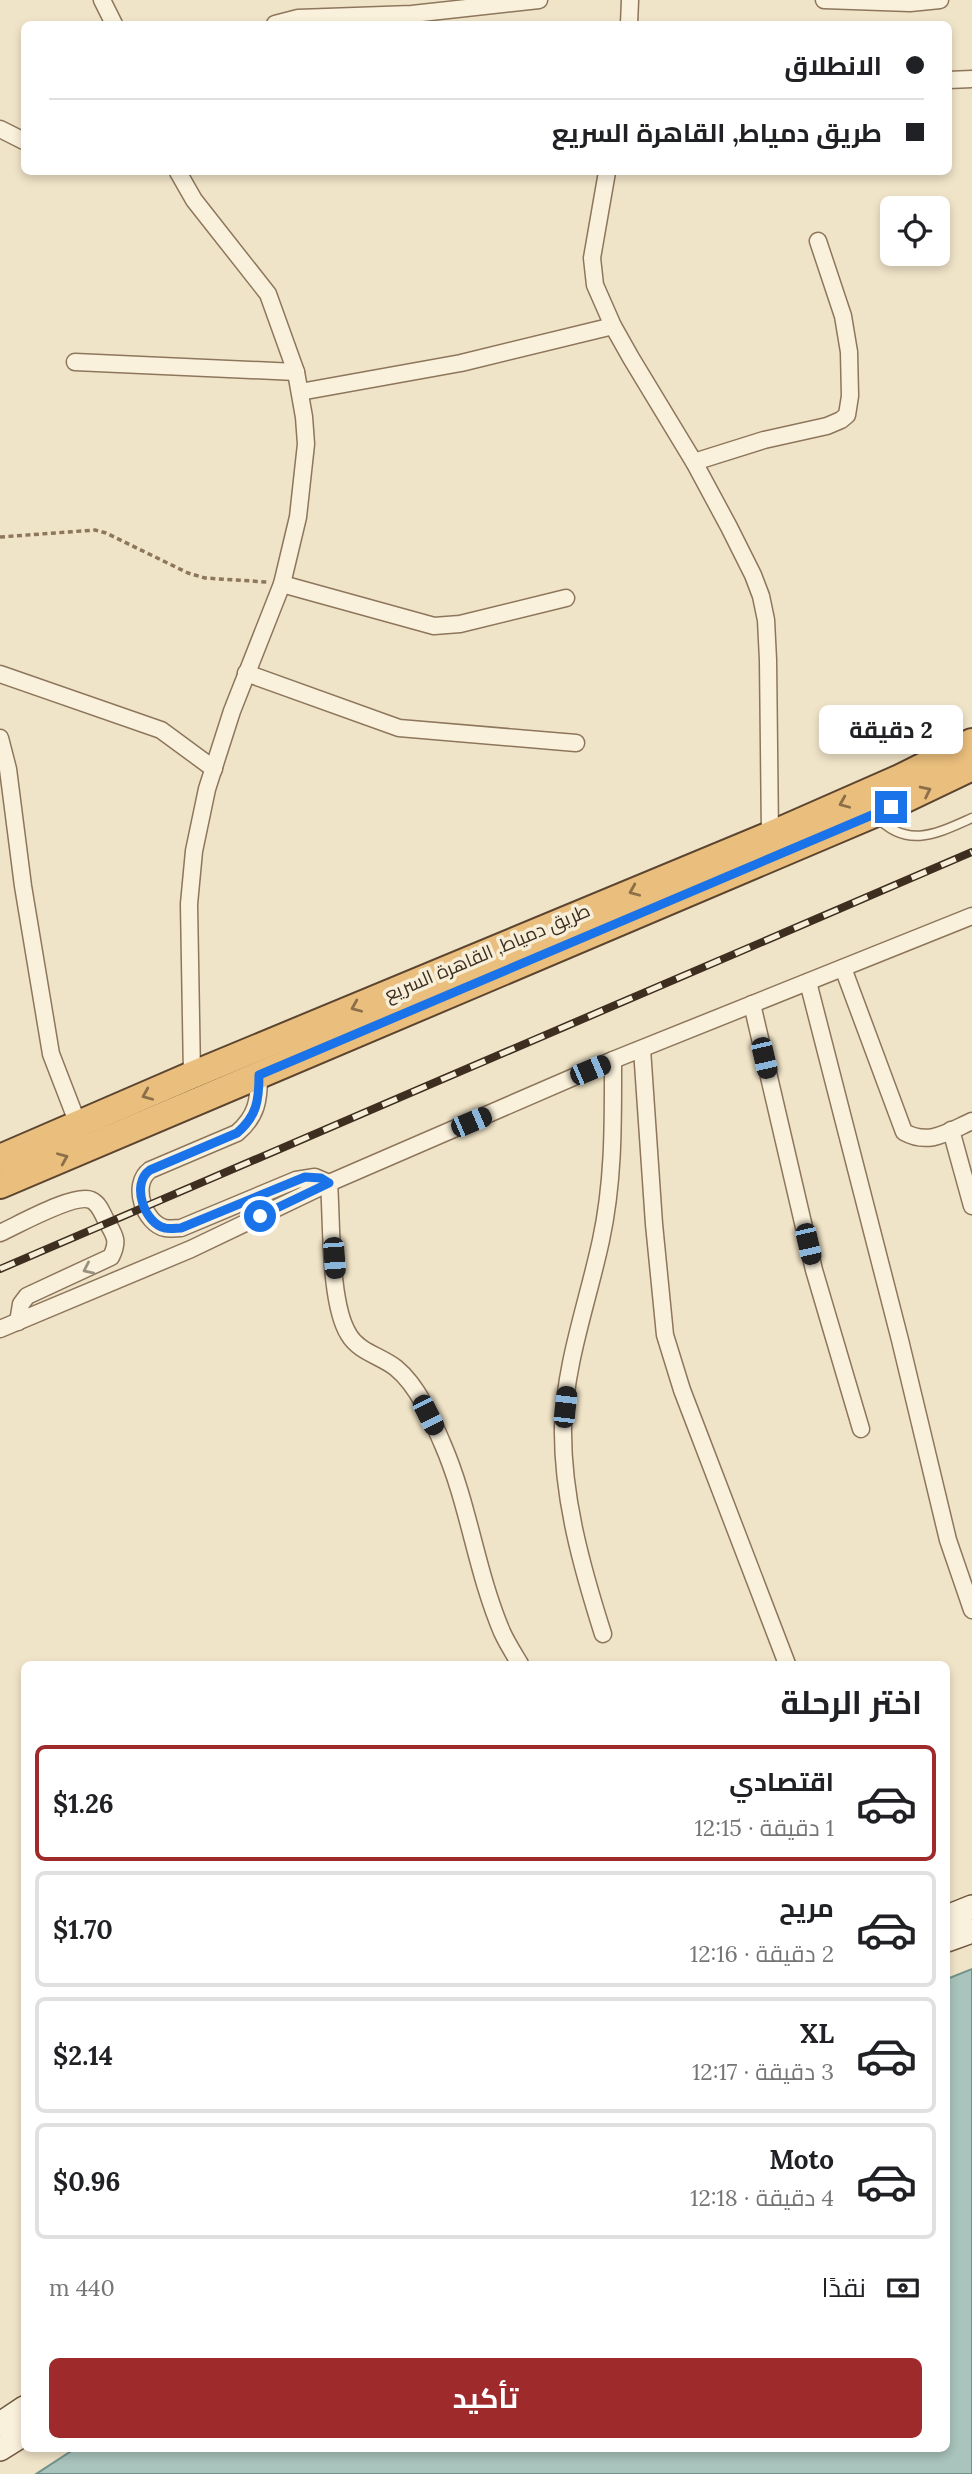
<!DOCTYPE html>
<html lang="ar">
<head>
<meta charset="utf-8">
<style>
	body { margin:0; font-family:Lora,Cairo,serif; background:#f6f6f6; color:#202124; direction:rtl; height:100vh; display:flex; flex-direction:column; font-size:26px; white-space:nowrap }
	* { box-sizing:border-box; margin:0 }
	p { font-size:23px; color:#757577 }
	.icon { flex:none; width:38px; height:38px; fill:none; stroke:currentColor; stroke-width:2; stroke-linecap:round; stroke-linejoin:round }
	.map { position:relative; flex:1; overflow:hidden; direction:ltr }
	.drawer { position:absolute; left:21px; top:1661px; width:929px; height:791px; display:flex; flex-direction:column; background:#fff; border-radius:10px; box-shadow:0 4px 10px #0003; direction:rtl }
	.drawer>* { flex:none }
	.banner { position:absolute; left:21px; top:21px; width:931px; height:154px; border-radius:10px; box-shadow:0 4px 10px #0003; direction:rtl; display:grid; align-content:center; height:154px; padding:0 28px; background:#fff }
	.controls { position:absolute; left:880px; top:196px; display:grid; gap:14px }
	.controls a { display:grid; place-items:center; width:70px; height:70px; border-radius:10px; background:#fff; box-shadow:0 4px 10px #0003; font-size:35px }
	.end { position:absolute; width:32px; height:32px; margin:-16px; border:9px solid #1a73e8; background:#fff; box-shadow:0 0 0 4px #fff }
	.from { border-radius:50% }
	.bubble { position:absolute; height:49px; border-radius:10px; background:#fff; box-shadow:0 4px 10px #0003; font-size:23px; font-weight:700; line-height:49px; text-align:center; direction:rtl }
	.car { position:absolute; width:21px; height:42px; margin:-21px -10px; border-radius:9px; box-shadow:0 0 5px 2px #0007; background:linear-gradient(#222 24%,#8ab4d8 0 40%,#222 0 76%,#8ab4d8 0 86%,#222 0) }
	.banner b { display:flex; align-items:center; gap:24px; height:66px; font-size:26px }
	.banner b+b { border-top:2px solid #e0e0e0 }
	.banner i { width:18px; height:18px; background:#202124 }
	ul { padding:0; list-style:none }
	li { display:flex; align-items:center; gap:21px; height:116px; margin:0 14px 10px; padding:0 14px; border:4px solid #e0e0e0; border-radius:10px }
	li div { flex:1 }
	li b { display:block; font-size:26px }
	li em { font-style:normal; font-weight:700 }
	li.selected { border-color:#9e2a2b }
	li>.icon { width:63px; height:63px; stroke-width:1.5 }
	h2 { padding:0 28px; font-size:32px; line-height:84px }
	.pay { display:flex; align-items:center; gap:18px; height:77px; padding:0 28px; font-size:26px }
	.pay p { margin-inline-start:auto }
	.button { display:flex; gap:14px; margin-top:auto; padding:14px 28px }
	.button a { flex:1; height:80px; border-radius:10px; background:#9e2a2b; color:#fff; font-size:28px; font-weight:700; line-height:80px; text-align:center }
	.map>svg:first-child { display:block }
	.water { fill:#a9c4bc; stroke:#6f938a; stroke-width:2 }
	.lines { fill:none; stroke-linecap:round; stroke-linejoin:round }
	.service-casing { stroke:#8d765c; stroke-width:11 }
	.minor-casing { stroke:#8d765c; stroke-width:19 }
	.secondary-casing { stroke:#6f573f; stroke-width:26 }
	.trunk-casing { stroke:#5b4430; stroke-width:30 }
	.path { stroke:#8d765c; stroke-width:3.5; stroke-dasharray:5 3.5; stroke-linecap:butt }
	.service { stroke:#faf1dc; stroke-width:8 }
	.minor { stroke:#faf1dc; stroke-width:16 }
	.secondary { stroke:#faf1dc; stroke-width:23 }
	.trunk { stroke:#eabe7c; stroke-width:26 }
	.rail-casing { stroke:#3d2e20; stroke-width:8 }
	.rail { stroke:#f7eed8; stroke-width:5; stroke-dasharray:16; stroke-linecap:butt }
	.oneway { stroke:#8b6f49 }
	.oneway2 { stroke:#9c907e }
	.route { stroke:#1a73e8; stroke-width:9 }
	.labels { text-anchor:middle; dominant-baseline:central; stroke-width:7; stroke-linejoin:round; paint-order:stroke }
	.street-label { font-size:19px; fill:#3d2e20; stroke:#f7eed8 }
</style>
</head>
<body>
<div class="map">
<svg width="972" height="2474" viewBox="0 0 972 2474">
	<rect width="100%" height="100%" fill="#f0e4c8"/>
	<polygon class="water" points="972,1969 972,2474 36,2474 76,2448 947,2448 947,1979"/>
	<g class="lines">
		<g class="service-casing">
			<path id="service" d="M 876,816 C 907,850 938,833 972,818"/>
		</g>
		<g class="minor-casing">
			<g id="minor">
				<polyline points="102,0 114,24"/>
				<polyline points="824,0 910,3 940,0"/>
				<polyline points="275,24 298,18 412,14 539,0"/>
				<polyline points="629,24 630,0"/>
				<polyline points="948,80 972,79"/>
				<polyline points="0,129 24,141"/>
				<polyline points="178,172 194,200 268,294 296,372 304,417 306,444 298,517 282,584 232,711 207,789 194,851 189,904 192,1075"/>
				<polyline points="607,172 592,258 595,285 613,326 631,358 694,462 729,527 753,575 761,596 766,620 768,660 770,835"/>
				<polyline points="75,362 296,372"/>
				<polyline points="300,392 461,363 613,326"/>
				<polyline points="694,462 764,440 827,426 841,420 847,415 850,396 849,352 843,316 818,241"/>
				<polyline points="282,584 434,626 460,624 566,598"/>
				<polyline points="246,673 399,728 576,743"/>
				<polyline points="0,674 161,730 214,769"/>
				<polyline points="0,738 8,769 23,886 51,1054 78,1124"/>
				<path d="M 843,968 L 904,1132 C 929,1146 948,1132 972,1121"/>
				<polyline points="808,982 900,1340 948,1540 972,1610"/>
				<polyline points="752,1004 814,1270 861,1429"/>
				<polyline points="642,1049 654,1224 665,1335 682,1390 787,1664"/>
				<path d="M 259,1075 C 259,1100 257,1116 237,1133 L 150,1170 C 130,1185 145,1224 165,1228 C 169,1229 176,1228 181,1228 L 296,1180 L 315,1177 L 329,1183 C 332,1222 329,1304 349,1335 C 359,1352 381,1356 396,1368 C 418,1386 432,1419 443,1445 C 469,1505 476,1571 502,1632 C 507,1643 514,1654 520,1664"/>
				<polyline points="951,1130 972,1206"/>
				<path d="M 0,1233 C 18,1225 74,1193 91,1200 C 100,1204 102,1214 107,1222 C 115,1236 119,1241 111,1257 L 27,1296 L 21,1304 L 18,1322"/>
				<polyline points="0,1329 191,1249 329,1183 613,1060 972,916"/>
				<path d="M 603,1634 C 582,1568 562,1497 563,1427 C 565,1363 588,1301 601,1240 C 614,1180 613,1121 613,1060"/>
			</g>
		</g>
		<g class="secondary-casing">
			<g id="secondary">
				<polyline points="947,1917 972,1907"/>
				<polyline points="947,1940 972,1931"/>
				<polyline points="0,2424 24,2408"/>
				<polyline points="0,2449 24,2434"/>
			</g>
		</g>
		<g class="trunk-casing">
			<g id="trunk">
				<polyline points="0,1158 192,1075 770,835 900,778 972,742"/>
				<polyline points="0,1185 874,814 972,767"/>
			</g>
		</g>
		<polyline class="path" points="0,537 95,530 106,533 188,573 205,578 267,582"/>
		<use href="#service" class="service"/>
		<use href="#minor" class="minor"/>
		<use href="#secondary" class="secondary"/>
		<use href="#trunk" class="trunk"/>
		<g class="rail-casing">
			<polyline id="rail" points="0,1269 972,852"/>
		</g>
		<use href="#rail" class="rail"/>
	</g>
	<defs><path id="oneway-chevron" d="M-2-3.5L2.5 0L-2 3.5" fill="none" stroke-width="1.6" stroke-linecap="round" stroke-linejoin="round" transform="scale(1.75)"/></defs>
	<g class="oneway">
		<use href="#oneway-chevron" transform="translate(926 791) rotate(-26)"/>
		<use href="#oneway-chevron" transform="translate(844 803) rotate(157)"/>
		<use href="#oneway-chevron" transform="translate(634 891) rotate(157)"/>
		<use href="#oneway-chevron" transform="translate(356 1007) rotate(157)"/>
		<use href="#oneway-chevron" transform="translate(147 1095) rotate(157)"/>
		<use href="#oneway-chevron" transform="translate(63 1158) rotate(-23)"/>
	</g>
	<use class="oneway2" href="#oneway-chevron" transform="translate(88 1269) rotate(155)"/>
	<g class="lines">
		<path class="route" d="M 260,1216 L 329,1183 L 321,1178 L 305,1177 L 181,1228 C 177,1228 169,1229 165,1228 C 145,1224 130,1184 150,1170 L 237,1133 C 257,1116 259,1100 259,1075 L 891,807"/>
	</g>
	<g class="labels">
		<g class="street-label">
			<text transform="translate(487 952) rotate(-23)">طريق دمياط, القاهرة السريع</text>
		</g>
	</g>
</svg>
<div class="controls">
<a><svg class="icon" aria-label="locate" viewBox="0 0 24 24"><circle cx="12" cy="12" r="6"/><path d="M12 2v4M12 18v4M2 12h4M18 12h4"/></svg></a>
</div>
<i class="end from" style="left:260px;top:1216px"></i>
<i class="end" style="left:891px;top:807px"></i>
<div class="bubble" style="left:819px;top:705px;width:144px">2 دقيقة</div>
<i class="car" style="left:764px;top:1058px;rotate:167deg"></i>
<i class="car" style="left:590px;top:1070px;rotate:67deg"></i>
<i class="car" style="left:471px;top:1122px;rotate:67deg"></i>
<i class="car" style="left:808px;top:1244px;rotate:167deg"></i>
<i class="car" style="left:334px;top:1258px;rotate:176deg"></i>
<i class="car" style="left:565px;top:1407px;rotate:6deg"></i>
<i class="car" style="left:428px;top:1415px;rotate:153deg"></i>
<div class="banner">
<b><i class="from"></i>الانطلاق</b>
<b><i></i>طريق دمياط, القاهرة السريع</b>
</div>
<section class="drawer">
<h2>اختر الرحلة</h2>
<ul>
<li class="selected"><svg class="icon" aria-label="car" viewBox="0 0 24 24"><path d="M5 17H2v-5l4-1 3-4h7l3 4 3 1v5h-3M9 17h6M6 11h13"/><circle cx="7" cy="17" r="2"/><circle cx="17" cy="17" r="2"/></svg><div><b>اقتصادي</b><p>1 دقيقة · 12:15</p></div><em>$1.26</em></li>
<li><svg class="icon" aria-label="car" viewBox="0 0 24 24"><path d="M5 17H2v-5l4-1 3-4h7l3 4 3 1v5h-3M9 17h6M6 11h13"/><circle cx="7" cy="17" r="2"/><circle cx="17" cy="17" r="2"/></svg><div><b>مريح</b><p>2 دقيقة · 12:16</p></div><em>$1.70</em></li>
<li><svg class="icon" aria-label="car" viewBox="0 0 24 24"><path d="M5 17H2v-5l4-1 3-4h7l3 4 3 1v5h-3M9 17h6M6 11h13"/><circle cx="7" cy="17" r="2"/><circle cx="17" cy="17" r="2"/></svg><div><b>XL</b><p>3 دقيقة · 12:17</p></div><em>$2.14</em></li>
<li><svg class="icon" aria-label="car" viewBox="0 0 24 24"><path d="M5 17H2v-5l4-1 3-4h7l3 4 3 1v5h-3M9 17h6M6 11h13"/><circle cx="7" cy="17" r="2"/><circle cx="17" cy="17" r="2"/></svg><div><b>Moto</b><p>4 دقيقة · 12:18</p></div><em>$0.96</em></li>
</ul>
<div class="pay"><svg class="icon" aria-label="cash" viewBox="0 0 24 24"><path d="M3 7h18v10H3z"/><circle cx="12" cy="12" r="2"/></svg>نقدًا<p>440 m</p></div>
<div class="button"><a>تأكيد</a></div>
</section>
</div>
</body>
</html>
